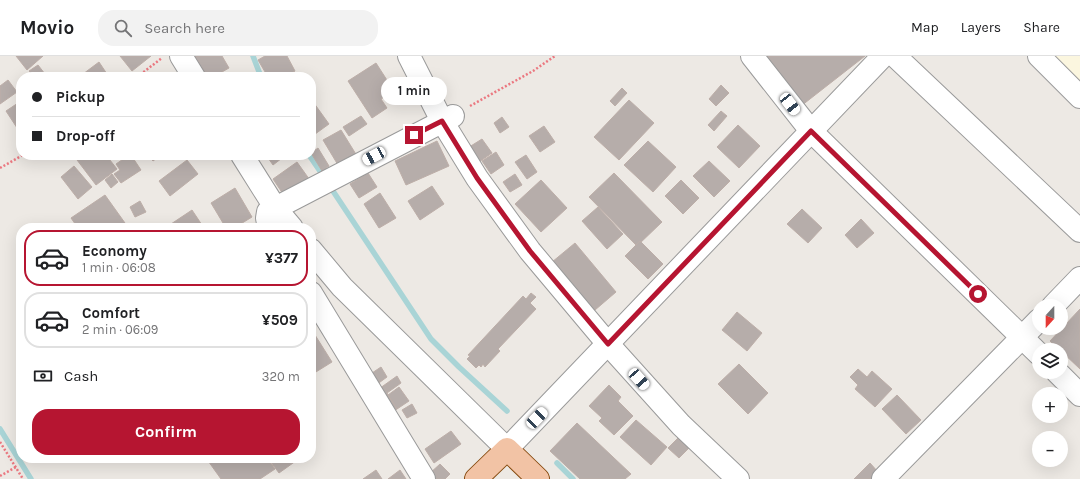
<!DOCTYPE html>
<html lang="en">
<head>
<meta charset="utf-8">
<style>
	body { margin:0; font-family:Karla,sans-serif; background:#f2f2f2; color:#202124; height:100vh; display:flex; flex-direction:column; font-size:15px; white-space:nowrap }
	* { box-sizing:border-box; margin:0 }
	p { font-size:13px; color:#757577 }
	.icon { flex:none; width:22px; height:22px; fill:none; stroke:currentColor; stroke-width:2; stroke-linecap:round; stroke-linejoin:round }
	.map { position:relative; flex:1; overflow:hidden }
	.panel { position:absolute; left:16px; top:167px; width:300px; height:240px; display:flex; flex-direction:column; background:#fff; border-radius:16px; box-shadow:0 4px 16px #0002 }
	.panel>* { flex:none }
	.guide { position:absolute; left:16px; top:16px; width:300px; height:88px; border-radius:16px; box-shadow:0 4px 16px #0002; display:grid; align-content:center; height:88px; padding:0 16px; background:#fff }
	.needle { width:26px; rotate:201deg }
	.controls { position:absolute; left:1032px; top:243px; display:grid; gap:8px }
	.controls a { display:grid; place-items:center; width:36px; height:36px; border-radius:50%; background:#fff; box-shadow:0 4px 16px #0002; font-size:20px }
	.end { position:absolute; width:18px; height:18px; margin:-9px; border:5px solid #b61531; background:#fff; box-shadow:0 0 0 2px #fff }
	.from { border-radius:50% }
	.bubble { position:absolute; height:28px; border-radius:14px; background:#fff; box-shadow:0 4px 16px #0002; font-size:13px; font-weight:700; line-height:28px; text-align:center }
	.car { position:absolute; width:12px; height:24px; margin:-12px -6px; border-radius:5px; box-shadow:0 0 3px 1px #0007; background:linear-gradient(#fff 24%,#345 0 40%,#fff 0 76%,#345 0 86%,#fff 0) }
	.guide b { display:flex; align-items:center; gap:14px; height:38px; font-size:15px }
	.guide b+b { border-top:1px solid #e0e0e0 }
	.guide i { width:10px; height:10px; background:#202124 }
	ul { padding:7px 0 0; list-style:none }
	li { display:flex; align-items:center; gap:12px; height:56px; margin:0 8px 6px; padding:0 8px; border:2px solid #e0e0e0; border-radius:16px }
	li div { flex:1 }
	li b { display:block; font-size:15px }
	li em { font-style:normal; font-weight:700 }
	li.on { border-color:#b61531 }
	li>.icon { width:36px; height:36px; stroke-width:1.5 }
	.pay { display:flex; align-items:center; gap:10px; height:44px; padding:0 16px; font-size:15px }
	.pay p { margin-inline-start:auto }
	.primary-button { display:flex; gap:8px; margin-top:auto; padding:8px 16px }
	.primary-button a { flex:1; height:46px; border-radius:16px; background:#b61531; color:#fff; font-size:16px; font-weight:700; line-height:46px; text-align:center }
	header { display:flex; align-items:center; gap:24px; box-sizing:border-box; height:56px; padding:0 20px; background:#fff; border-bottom:1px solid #e0e0e0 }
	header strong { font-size:19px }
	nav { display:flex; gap:22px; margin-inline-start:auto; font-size:14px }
	.search { width:280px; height:36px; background:#f2f2f2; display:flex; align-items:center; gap:10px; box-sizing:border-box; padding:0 14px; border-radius:16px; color:#757577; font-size:15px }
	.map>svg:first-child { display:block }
	.education { fill:#fbf6df }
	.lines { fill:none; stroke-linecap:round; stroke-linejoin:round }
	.stream { stroke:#a9d4d6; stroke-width:5.5 }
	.building { fill:#b6adaa; stroke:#bdaea8 }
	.minor-casing { stroke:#9a9a9a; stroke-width:24 }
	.major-casing { stroke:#874b10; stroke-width:24 }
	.path { stroke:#eb7880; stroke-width:2.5; stroke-dasharray:2 2; stroke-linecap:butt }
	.minor { stroke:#fff; stroke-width:22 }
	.major { stroke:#f2c3a5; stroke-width:22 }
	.route { stroke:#b61531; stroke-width:5 }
</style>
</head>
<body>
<header>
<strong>Movio</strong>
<div class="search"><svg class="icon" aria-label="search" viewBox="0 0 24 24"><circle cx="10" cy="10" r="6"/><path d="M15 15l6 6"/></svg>Search here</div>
<nav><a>Map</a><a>Layers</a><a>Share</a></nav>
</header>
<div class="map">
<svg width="1080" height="423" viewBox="0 0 1080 423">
	<rect width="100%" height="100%" fill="#ede9e4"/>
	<polygon class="education" points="1049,0 1080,0 1080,31"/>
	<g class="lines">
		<g class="stream">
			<polyline points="253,0 261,21"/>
			<polyline points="309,99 324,121"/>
			<polyline points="329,129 431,283 459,311 507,355"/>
			<polyline points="0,373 31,423"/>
			<polyline points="557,407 573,423"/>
		</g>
	</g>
	<g class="building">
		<polygon points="16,0 43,0 27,14"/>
		<polygon points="120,0 151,0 132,15"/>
		<polygon points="195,0 222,0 229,12 213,21 207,21"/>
		<polygon points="265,0 287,0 295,15 285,21 268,21 258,4"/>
		<polygon points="761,0 865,0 801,50"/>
		<polygon points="99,6 109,21 79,21"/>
		<polygon points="376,7 394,35 381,43 387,52 372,62 348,25"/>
		<polygon points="38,9 45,18 41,21 34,21 29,15"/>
		<polygon points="8,24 17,36 0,48 0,30"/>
		<polygon points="721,29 729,37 716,50 709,43"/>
		<polygon points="622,32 627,37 615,50 610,45"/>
		<polygon points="311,43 329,68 311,81"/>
		<polygon points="629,44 654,67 619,104 594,81"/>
		<polygon points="21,45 21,78 6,55"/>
		<polygon points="721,55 727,60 714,75 708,69"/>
		<polygon points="361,60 367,68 349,80 343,71"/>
		<polygon points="502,61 509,71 500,77 494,67"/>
		<polygon points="738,69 760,90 739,112 717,91"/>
		<polygon points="544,70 555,86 540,96 529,80"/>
		<polygon points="341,74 362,108 344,119 323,84"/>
		<polygon points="482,83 492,97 476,108 466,93"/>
		<polygon points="437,85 449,110 406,129 395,105"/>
		<polygon points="648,85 676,111 653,136 624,109"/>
		<polygon points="318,92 329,110 322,115 311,97"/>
		<polygon points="496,96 504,109 491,118 482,105"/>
		<polygon points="74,99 106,99 117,113 96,129 74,100"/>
		<polygon points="129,99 131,99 141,114 121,127 114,118 120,114 116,108"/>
		<polygon points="148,99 161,99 153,105"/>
		<polygon points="266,99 286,99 273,109"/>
		<polygon points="526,99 537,116 527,123 515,106"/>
		<polygon points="187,104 198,118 170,140 159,125"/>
		<polygon points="709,105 730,125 714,141 693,120"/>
		<polygon points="297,106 312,127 287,144 273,123"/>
		<polygon points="74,110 92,131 78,143 61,121"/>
		<polygon points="368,117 377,131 359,142 350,128"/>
		<polygon points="614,117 662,166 637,190 589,141"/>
		<polygon points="112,118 118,126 111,132 105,124"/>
		<polygon points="515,118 522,129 510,136 503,126"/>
		<polygon points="541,124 567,152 541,176 515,148"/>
		<polygon points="681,124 699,142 683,158 665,140"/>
		<polygon points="432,130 444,148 420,164 408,145"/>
		<polygon points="235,132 252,161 234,172 226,172 211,147"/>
		<polygon points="380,137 396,162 379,172 364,148"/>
		<polygon points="105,139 125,167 118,172 78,172 71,162"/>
		<polygon points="140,145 146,156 135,161 130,151"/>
		<polygon points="598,151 623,178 607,193 582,165"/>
		<polygon points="802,153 822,172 808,187 787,168"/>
		<polygon points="192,154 204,172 165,172"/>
		<polygon points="861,163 874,177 857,192 845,179"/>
		<polygon points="640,185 663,208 648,223 625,200"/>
		<polygon points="575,187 616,236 588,260 546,211"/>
		<polygon points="531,237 536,241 530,247 536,253 498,293 500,295 485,311 483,308 481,311 479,309 476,312 467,303 470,300 468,299 523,240 526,243"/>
		<polygon points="1080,253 1080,313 1061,295 1061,294 1060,294 1050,285"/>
		<polygon points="737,256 762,277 747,295 722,274"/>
		<polygon points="315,279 332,306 311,319 311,282"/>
		<polygon points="739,308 768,337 748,358 718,328"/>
		<polygon points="381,311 387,321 376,329 369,319"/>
		<polygon points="858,313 867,321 872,315 892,333 875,351 855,333 858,329 850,321"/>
		<polygon points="397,320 401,327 387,337 397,353 391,357 376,335"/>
		<polygon points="609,329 621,341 618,345 633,360 614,379 599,365 602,362 589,350"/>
		<polygon points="399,331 409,345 397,353 388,339"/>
		<polygon points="897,339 921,364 906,378 882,353"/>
		<polygon points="412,348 417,357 407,362 402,354"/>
		<polygon points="636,364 667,391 651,409 620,381"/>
		<polygon points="577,367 631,418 625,423 580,423 550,395"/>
		<polygon points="451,375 461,388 434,407 425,393"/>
		<polygon points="680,380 691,390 679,402 668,392"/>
		<polygon points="206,402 267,402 275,413 260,423 221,423"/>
		<polygon points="268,402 300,402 279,417"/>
		<polygon points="870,407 878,416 871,423 854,423"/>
		<polygon points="440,408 450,418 445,423 434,423 429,418"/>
		<polygon points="376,414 382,423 363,423"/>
		<polygon points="400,414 406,423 388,423"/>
	</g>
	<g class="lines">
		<g class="minor-casing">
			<g id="minor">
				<polyline points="181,0 194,21"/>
				<polyline points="409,0 442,65 477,122 530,195 608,288 681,369 738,423"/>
				<polyline points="752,0 811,75 1039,298"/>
				<polyline points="895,0 1080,175"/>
				<polyline points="1039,0 1080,41"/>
				<polyline points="242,99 276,153 292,172"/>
				<polyline points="269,172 267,162 268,156 453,60"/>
				<polyline points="311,194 342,231 507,393 883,0"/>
				<polyline points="311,237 424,423"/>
				<polyline points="1053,250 1080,222"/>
				<polyline points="1057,316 1080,339"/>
				<polyline points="883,423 1039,264"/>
			</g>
		</g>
		<g class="major-casing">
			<polyline id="major" points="476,423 507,393 538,423"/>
		</g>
		<g class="path">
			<polyline points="137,21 162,2"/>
			<polyline points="470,50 533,15 555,0"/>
			<polyline points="0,112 23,99"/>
			<polyline points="0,386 23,423"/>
			<polyline points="0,420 16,411"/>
		</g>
		<use href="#minor" class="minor"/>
		<use href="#major" class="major"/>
	</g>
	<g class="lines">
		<polyline class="route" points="414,79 442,65 477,122 530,195 608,288 811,75 978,238"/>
	</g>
</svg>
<div class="controls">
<a><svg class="needle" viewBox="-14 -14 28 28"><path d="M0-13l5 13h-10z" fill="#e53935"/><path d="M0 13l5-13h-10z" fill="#757577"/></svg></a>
<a><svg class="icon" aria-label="layers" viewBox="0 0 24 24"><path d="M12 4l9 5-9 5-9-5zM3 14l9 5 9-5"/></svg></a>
<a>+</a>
<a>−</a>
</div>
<i class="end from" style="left:978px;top:238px"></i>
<i class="end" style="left:414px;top:79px"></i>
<div class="bubble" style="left:381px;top:21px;width:66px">1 min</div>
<i class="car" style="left:790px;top:48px;rotate:142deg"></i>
<i class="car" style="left:374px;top:100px;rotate:242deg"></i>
<i class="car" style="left:639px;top:323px;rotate:138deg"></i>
<i class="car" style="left:537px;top:362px;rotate:44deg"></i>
<div class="guide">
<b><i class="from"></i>Pickup</b>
<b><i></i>Drop-off</b>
</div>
<section class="panel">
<ul>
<li class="on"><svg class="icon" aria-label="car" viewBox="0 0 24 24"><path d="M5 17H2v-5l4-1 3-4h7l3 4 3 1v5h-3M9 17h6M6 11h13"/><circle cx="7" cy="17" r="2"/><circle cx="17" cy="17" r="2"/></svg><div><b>Economy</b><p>1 min · 06:08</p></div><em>¥377</em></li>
<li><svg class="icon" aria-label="car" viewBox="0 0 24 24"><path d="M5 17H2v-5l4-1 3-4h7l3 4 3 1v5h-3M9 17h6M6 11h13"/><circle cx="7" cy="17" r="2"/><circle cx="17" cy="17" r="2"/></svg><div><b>Comfort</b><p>2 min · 06:09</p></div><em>¥509</em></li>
</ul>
<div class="pay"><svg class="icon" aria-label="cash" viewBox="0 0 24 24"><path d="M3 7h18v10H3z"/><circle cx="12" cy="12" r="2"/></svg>Cash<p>320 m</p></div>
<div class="primary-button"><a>Confirm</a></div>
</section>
</div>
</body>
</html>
